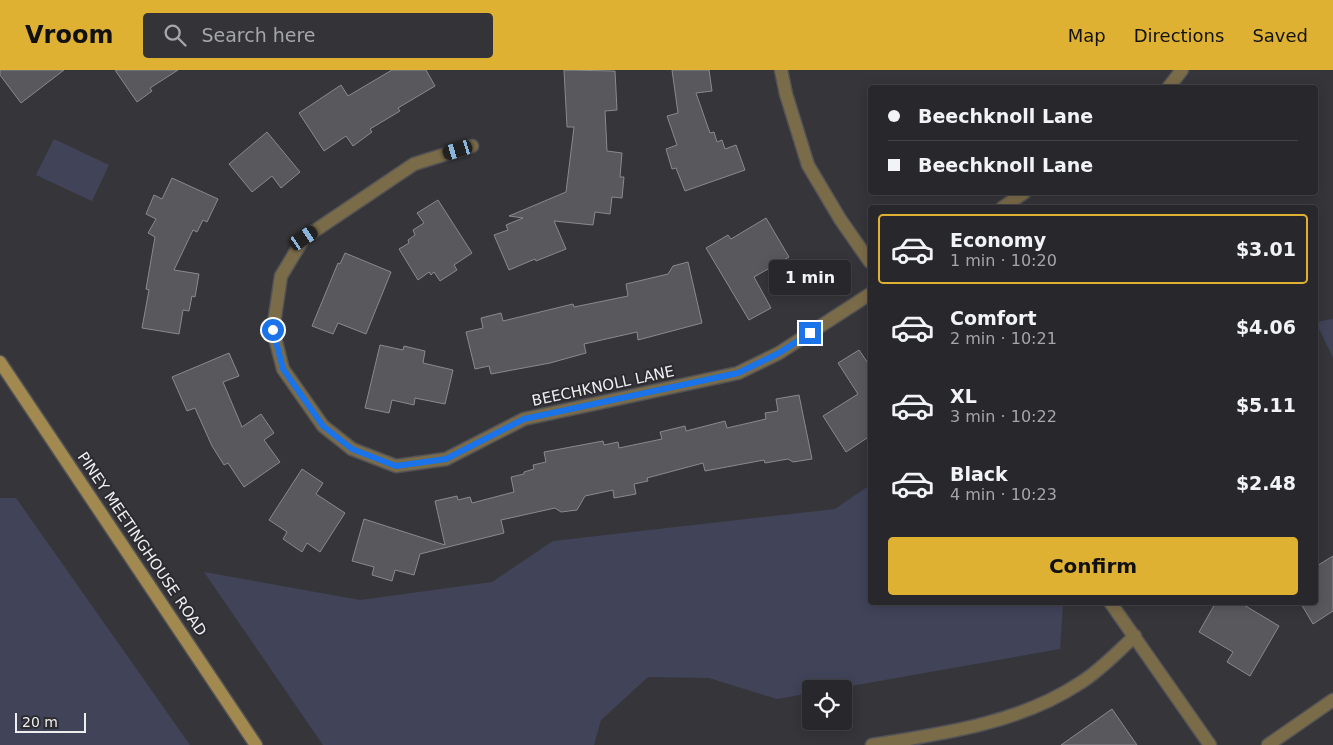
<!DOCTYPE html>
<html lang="en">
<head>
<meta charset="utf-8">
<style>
	body { margin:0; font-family:"DejaVu Sans",sans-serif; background:#343438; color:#f1f3f6; height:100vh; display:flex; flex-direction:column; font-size:19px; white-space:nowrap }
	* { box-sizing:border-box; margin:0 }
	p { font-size:16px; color:#a5a6a9 }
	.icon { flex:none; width:28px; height:28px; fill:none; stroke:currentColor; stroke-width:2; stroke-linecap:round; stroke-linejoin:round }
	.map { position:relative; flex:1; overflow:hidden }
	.sheet { position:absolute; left:868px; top:135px; width:450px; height:400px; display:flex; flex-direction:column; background:#28282c; border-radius:5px; box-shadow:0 2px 12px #0003,0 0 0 1px #444448 }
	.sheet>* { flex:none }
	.banner { position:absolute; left:868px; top:15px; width:450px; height:110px; border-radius:5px; box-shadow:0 2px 12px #0003,0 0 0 1px #444448; display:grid; align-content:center; height:110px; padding:0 20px; background:#28282c }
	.controls { position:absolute; left:802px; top:610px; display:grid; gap:10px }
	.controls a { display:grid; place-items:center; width:50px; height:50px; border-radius:5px; background:#28282c; box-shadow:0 2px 12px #0003,0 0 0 1px #444448; font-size:25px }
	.scale { position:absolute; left:15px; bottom:12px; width:71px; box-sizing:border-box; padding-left:5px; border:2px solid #eeeef1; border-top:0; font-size:14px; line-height:18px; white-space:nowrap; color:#eeeef1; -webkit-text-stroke:4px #2c2c30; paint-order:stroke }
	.end { position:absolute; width:22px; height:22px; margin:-11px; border:6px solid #1a73e8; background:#fff; box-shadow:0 0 0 2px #fff }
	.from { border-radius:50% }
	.bubble { position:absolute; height:35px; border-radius:5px; background:#28282c; box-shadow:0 2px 12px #0003,0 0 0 1px #444448; font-size:16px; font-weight:700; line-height:35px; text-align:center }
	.car { position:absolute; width:15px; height:30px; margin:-15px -8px; border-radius:6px; box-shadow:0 0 4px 1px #0007; background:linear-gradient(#222 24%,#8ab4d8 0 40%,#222 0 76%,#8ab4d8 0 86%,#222 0) }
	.banner b { display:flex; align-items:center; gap:18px; height:48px; font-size:19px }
	.banner b+b { border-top:1px solid #444448 }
	.banner i { width:12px; height:12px; background:#f1f3f6 }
	ul { padding:9px 0 0; list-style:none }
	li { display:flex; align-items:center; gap:15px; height:70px; margin:0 10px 8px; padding:0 10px; border:2px solid transparent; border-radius:5px }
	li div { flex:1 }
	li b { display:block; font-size:19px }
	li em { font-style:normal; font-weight:700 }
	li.on { border-color:#deb133 }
	li>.icon { width:45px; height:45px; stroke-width:1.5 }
	.action { display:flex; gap:10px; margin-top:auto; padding:10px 20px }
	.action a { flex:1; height:58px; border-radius:5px; background:#deb133; color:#111; font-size:20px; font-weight:700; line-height:58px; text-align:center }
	header { display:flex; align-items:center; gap:30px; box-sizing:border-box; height:70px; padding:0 25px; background:#deb133; color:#111 }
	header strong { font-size:24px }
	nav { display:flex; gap:28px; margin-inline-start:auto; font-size:18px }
	.search { width:350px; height:45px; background:#343438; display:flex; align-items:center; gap:12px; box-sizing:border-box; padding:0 18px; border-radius:5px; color:#a5a6a9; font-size:19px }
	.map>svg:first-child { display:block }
	.green { fill:#414359 }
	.building { fill:#59595d; stroke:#89898e }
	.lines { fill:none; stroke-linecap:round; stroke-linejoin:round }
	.street-casing { stroke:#535357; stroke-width:15 }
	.secondary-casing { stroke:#535357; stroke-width:15 }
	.street { stroke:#7b6c49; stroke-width:12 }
	.secondary { stroke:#a18950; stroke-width:12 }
	.route { stroke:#1a73e8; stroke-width:6 }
	.labels { text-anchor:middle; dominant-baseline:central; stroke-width:4; stroke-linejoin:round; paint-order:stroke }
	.street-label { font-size:15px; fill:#eeeef1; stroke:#2c2c30 }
</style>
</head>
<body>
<header>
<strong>Vroom</strong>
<div class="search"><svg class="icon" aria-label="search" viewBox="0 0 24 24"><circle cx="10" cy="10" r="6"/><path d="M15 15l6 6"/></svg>Search here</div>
<nav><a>Map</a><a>Directions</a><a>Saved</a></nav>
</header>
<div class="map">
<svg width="1333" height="675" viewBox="0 0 1333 675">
	<rect width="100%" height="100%" fill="#36363a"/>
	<g class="green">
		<polygon points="54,69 109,95 92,131 36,105"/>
		<polygon points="1333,249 1333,288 1316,252"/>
		<polygon points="870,415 870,532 1061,533 1063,536 1060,579 834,619 811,619 811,623 777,629 709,608 648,607 601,650 594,675 323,675 204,502 360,530 492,512 553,471 835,439"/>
		<polygon points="0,428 16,428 190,675 0,675"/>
	</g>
	<g class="building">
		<polygon points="0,0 64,0 21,33 0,5"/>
		<polygon points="115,0 178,0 150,18 152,21 137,32"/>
		<polygon points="392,0 426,0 435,16 398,38 400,41 370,59 372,62 353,76 346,66 324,81 299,43 341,15 348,26"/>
		<polygon points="564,0 615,1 617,40 605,41 607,81 622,83 620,107 624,107 622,128 612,127 610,144 595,142 593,155 554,151 566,179 536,191 535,189 509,200 494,165 508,160 506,155 523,148 509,146 566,122 574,57 567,57"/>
		<polygon points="672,0 709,0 712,21 696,23 710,63 714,62 717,72 722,70 725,79 736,75 745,100 685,121 676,98 672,99 666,79 677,75 667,46 678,43"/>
		<polygon points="267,62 300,102 281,118 272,106 252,122 229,94"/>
		<polygon points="172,108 218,129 207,152 203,150 197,162 193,160 174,200 199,204 195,227 192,226 189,241 183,240 179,264 142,258 149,220 146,219 155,167 148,163 156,149 146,144 154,125 162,129"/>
		<polygon points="438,130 472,183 454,195 457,200 440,211 434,202 431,205 429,202 418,210 399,179 409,173 408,170 415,165 413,160 424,153 417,143"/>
		<polygon points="766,148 789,187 754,207 771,238 749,250 706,178 728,165 731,169"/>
		<polygon points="345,183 391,202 366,264 338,253 333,264 312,256 338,193 340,194"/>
		<polygon points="688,192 702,253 638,270 637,262 584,274 586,283 550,293 491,304 489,296 475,299 466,262 483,258 481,248 501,243 503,251 573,234 574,237 628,226 626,214 668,204 673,196"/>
		<polygon points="380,275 403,280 404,276 425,281 423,293 453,300 445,334 415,328 414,335 392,330 389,343 365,338"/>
		<polygon points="859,280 870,296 870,366 846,382 823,346 858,324 838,293"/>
		<polygon points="229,283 239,306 223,312 242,357 261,344 274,363 264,370 280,392 244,417 228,393 224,395 212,376 195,338 187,341 172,307"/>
		<polygon points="799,325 812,389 793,392 788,389 765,393 764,390 705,401 703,393 647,408 648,411 634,414 636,424 614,428 613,420 585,426 577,440 561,442 555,438 501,450 504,463 420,484 414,505 395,500 392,511 372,505 374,497 352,491 364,449 445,475 435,431 457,426 458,430 470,427 472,433 514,422 511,407 524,404 524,402 534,399 533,395 546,392 544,382 603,371 604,375 618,372 619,378 662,369 660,362 685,356 686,361 725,351 727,358 766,349 765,343 778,341 776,329"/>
		<polygon points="302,399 323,413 316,424 345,443 320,482 307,473 302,482 283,469 287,462 269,450"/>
		<polygon points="1333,486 1333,541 1313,554 1300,532 1315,532 1315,497"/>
		<polygon points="1216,532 1239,532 1279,556 1250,606 1227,592 1233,582 1199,562"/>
		<polygon points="1112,639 1137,675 1061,675"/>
	</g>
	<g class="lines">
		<g class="street-casing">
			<g id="street">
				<polyline points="781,0 786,24 808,95 840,149 870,192"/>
				<polyline points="1168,18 1182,0"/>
				<polyline points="472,76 414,94 304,168 281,206 273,260 283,299 323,356 352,379 396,396 446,389 524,349 738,303 779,283 870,224"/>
				<polyline points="1002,138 1025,122"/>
				<polyline points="1110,532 1210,675"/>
				<path d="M 872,675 C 942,664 1020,653 1080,613 C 1100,601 1117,582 1135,566"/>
				<polyline points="1268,675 1333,630"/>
			</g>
		</g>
		<g class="secondary-casing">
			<polyline id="secondary" points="0,292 256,675"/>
		</g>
		<use href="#street" class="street"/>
		<use href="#secondary" class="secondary"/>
	</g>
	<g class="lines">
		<polyline class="route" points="273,260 283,299 323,356 352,379 396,396 446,389 524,349 738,303 779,283 810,263"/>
	</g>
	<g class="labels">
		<g class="street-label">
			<text transform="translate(603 316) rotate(-12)">BEECHKNOLL LANE</text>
			<text transform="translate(142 474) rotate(56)">PINEY MEETINGHOUSE ROAD</text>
		</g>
	</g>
</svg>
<div class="controls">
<a><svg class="icon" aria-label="locate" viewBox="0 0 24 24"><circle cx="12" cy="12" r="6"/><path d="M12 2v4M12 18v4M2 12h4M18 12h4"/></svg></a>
</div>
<div class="scale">20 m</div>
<i class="end from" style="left:273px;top:260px"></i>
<i class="end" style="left:810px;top:263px"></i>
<div class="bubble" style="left:769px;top:190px;width:82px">1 min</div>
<i class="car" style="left:458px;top:80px;rotate:253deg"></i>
<i class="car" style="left:304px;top:168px;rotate:56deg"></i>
<div class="banner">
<b><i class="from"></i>Beechknoll Lane</b>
<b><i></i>Beechknoll Lane</b>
</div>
<section class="sheet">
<ul>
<li class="on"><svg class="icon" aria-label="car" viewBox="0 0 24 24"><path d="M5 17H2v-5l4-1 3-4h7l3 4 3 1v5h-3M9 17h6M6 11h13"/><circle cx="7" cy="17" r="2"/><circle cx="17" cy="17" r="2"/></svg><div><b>Economy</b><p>1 min · 10:20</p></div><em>$3.01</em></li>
<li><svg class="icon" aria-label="car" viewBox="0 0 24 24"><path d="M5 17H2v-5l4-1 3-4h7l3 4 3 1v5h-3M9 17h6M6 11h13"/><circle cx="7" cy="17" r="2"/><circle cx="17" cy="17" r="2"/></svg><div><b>Comfort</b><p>2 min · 10:21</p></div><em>$4.06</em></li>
<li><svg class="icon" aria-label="car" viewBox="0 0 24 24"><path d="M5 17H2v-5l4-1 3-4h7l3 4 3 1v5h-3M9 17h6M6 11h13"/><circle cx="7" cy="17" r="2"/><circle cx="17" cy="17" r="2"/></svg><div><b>XL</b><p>3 min · 10:22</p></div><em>$5.11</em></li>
<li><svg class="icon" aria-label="car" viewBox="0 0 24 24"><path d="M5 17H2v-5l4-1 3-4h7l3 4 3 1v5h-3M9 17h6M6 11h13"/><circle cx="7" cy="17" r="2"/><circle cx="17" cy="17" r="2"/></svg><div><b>Black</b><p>4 min · 10:23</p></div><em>$2.48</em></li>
</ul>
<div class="action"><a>Confirm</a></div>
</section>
</div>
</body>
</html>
